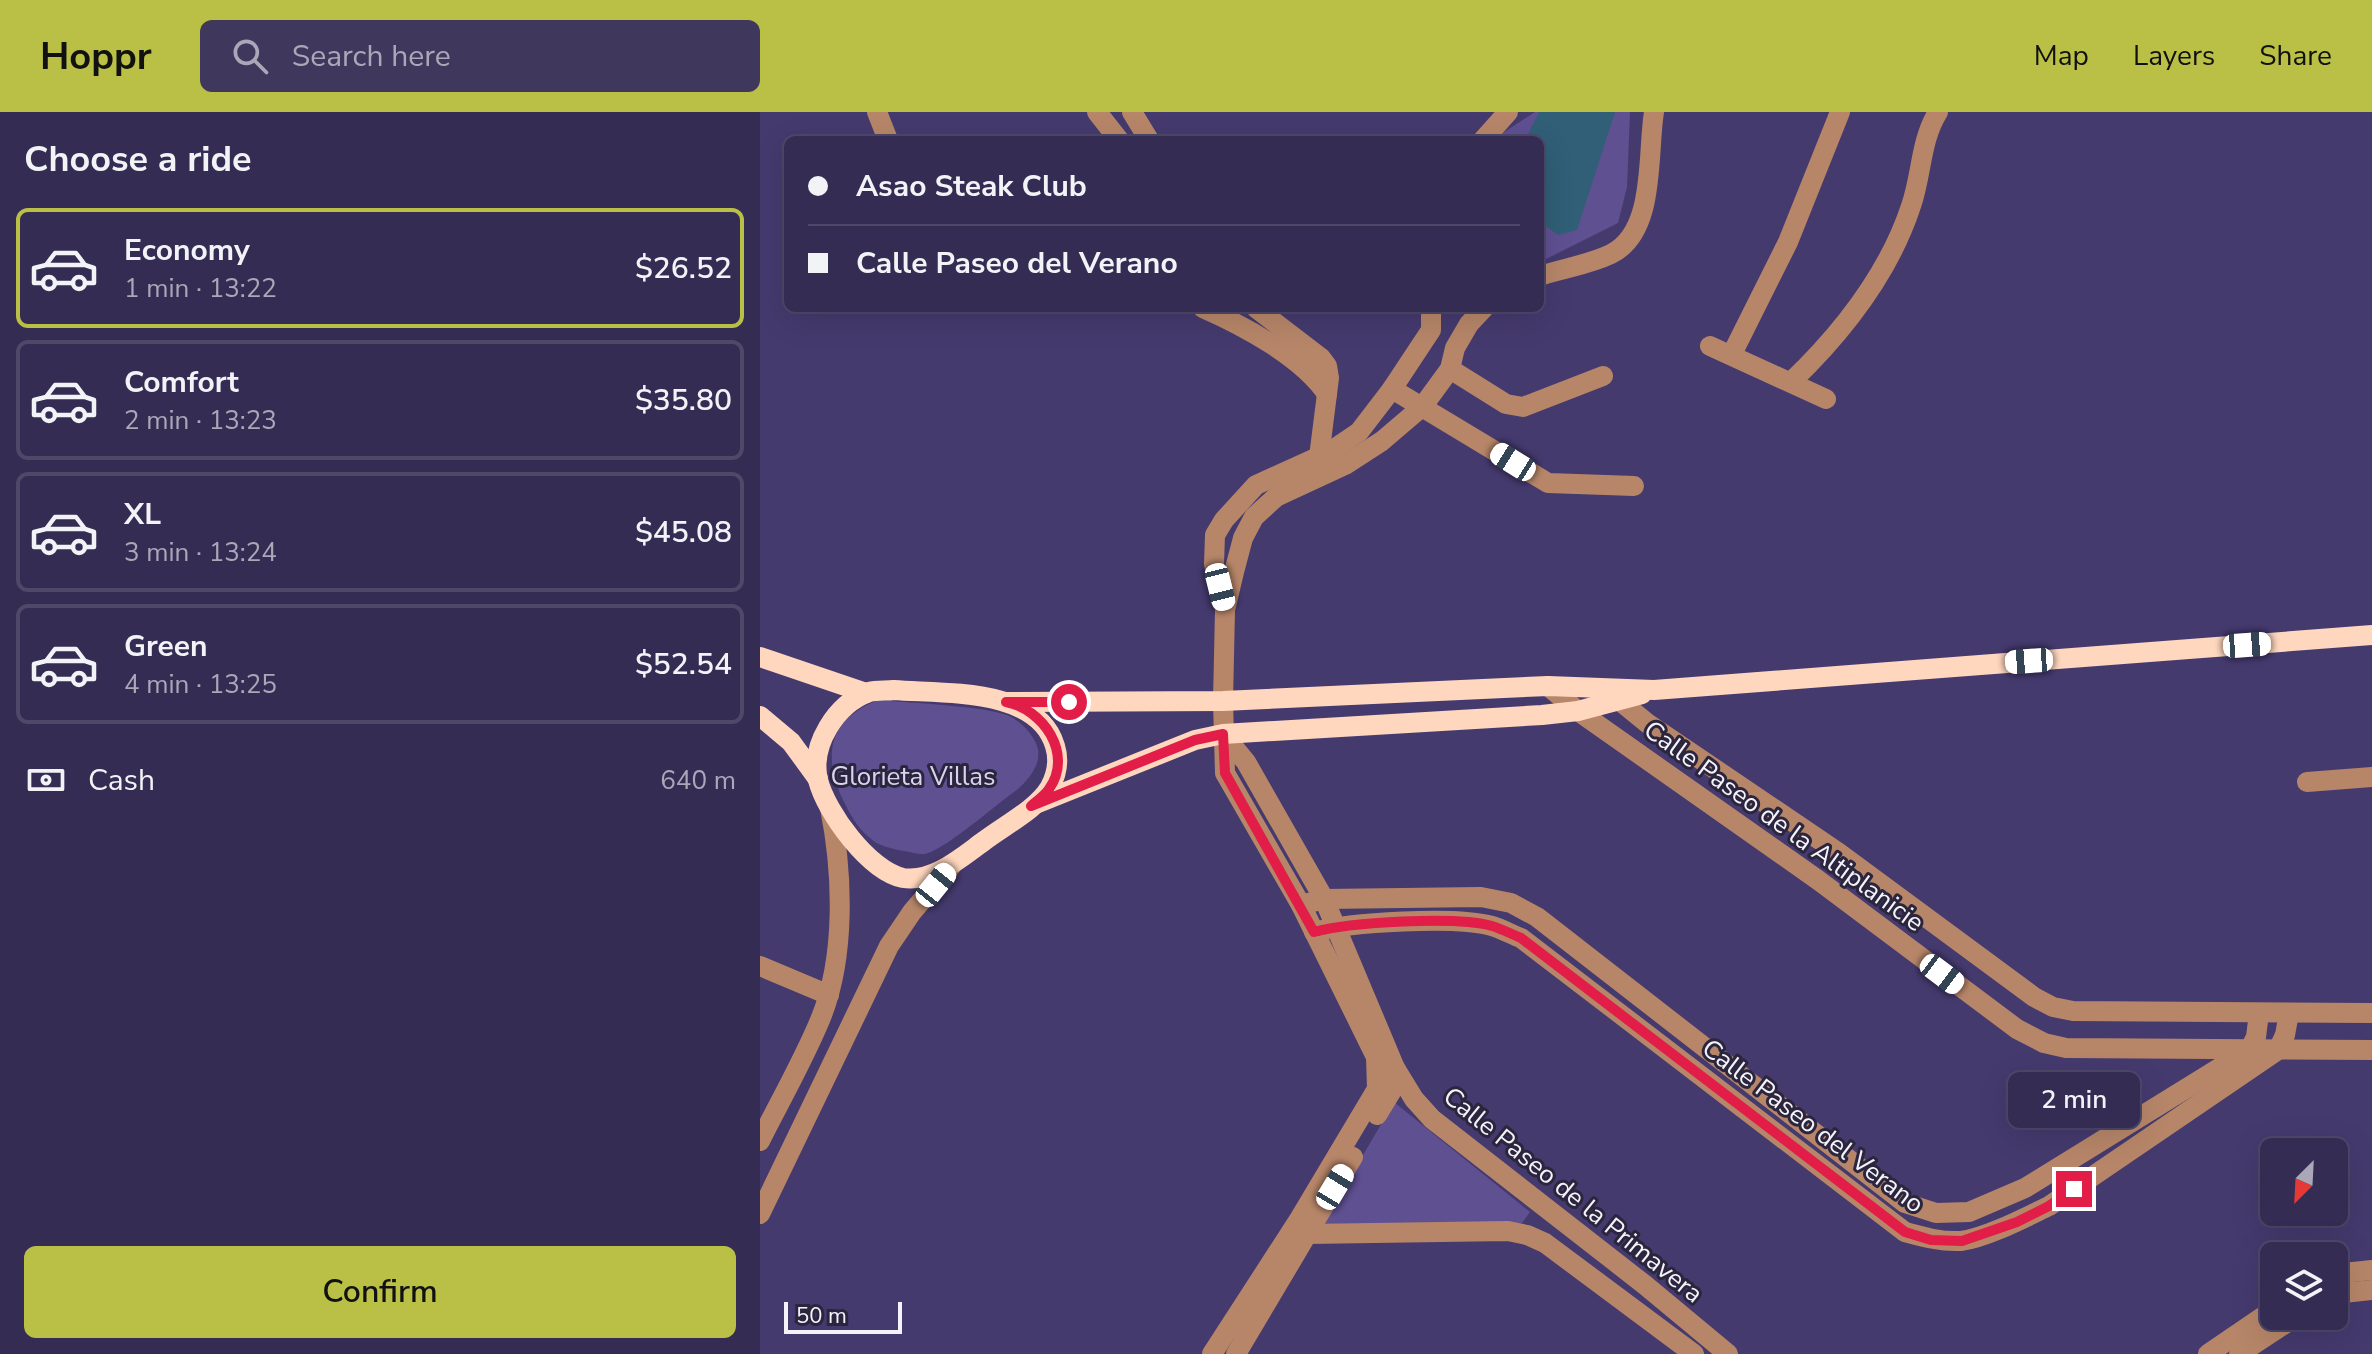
<!DOCTYPE html>
<html lang="en">
<head>
<meta charset="utf-8">
<style>
	body { margin:0; font-family:"Nunito Sans",sans-serif; background:#3f385c; color:#f1f3f6; height:100vh; display:flex; flex-direction:column; font-size:30px; white-space:nowrap }
	* { box-sizing:border-box; margin:0 }
	p { font-size:26px; color:#a9a7b8 }
	.icon { flex:none; width:44px; height:44px; fill:none; stroke:currentColor; stroke-width:2; stroke-linecap:round; stroke-linejoin:round }
	.map { position:relative; flex:1; overflow:hidden }
	.panel { display:flex; flex-direction:column; background:#342c52; width:760px }
	.panel>* { flex:none }
	.banner { position:absolute; left:24px; top:24px; width:760px; height:176px; border-radius:12px; box-shadow:0 8px 32px #0002,0 0 0 2px #4e4869; display:grid; align-content:center; height:176px; padding:0 24px; background:#342c52 }
	.needle { width:52px; rotate:204deg }
	.controls { position:absolute; left:1500px; top:1026px; display:grid; gap:16px }
	.controls a { display:grid; place-items:center; width:88px; height:88px; border-radius:12px; background:#342c52; box-shadow:0 8px 32px #0002,0 0 0 2px #4e4869; font-size:40px }
	.scale { position:absolute; left:24px; bottom:20px; width:118px; box-sizing:border-box; padding-left:8px; border:4px solid #f4f3fa; border-top:0; font-size:22px; line-height:28px; white-space:nowrap; color:#f4f3fa; -webkit-text-stroke:6px #2b263e; paint-order:stroke }
	.end { position:absolute; width:36px; height:36px; margin:-18px; border:10px solid #e11d48; background:#fff; box-shadow:0 0 0 4px #fff }
	.from { border-radius:50% }
	.bubble { position:absolute; height:56px; border-radius:12px; background:#342c52; box-shadow:0 8px 32px #0002,0 0 0 2px #4e4869; font-size:26px; font-weight:600; line-height:56px; text-align:center }
	.car { position:absolute; width:24px; height:48px; margin:-24px -12px; border-radius:10px; box-shadow:0 0 6px 2px #0007; background:linear-gradient(#fff 24%,#345 0 40%,#fff 0 76%,#345 0 86%,#fff 0) }
	.banner b { display:flex; align-items:center; gap:28px; height:76px; font-size:30px }
	.banner b+b { border-top:2px solid #4e4869 }
	.banner i { width:20px; height:20px; background:#f1f3f6 }
	ul { padding:0; list-style:none }
	li { display:flex; align-items:center; gap:24px; height:120px; margin:0 16px 12px; padding:0 8px; border:4px solid #4e4869; border-radius:12px }
	li div { flex:1 }
	li b { display:block; font-size:30px }
	li em { font-style:normal; font-weight:600 }
	li.current { border-color:#bac045 }
	li>.icon { width:72px; height:72px; stroke-width:1.5 }
	h2 { padding:0 24px; font-size:36px; line-height:96px }
	.pay { display:flex; align-items:center; gap:20px; height:88px; padding:0 24px; font-size:30px }
	.pay p { margin-inline-start:auto }
	.primary-button { display:flex; gap:16px; margin-top:auto; padding:16px 24px }
	.primary-button a { flex:1; height:92px; border-radius:12px; background:#bac045; color:#111; font-size:32px; font-weight:600; line-height:92px; text-align:center }
	header { display:flex; align-items:center; gap:48px; box-sizing:border-box; height:112px; padding:0 40px; background:#bac045; color:#111 }
	header strong { font-size:38px }
	nav { display:flex; gap:44px; margin-inline-start:auto; font-size:28px }
	.search { width:560px; height:72px; background:#3f385c; display:flex; align-items:center; gap:20px; box-sizing:border-box; padding:0 28px; border-radius:12px; color:#a9a7b8; font-size:30px }
	main { display:flex; flex:1; min-height:0 }
	.map>svg:first-child { display:block }
	.green { fill:#5f5092 }
	.water { fill:#305f77 }
	.lines { fill:none; stroke-linecap:round; stroke-linejoin:round }
	.minor { stroke:#b78669; stroke-width:20 }
	.major { stroke:#ffd7bf; stroke-width:20 }
	.route { stroke:#e11d48; stroke-width:10 }
	.labels { text-anchor:middle; dominant-baseline:central; stroke-width:6; stroke-linejoin:round; paint-order:stroke }
	.park-label { font-size:26px; fill:#d8d4f0; stroke:#2b263e }
	.street-label { font-size:26px; fill:#f4f3fa; stroke:#2b263e }
</style>
</head>
<body>
<header>
<strong>Hoppr</strong>
<div class="search"><svg class="icon" aria-label="search" viewBox="0 0 24 24"><circle cx="10" cy="10" r="6"/><path d="M15 15l6 6"/></svg>Search here</div>
<nav><a>Map</a><a>Layers</a><a>Share</a></nav>
</header>
<main>
<section class="panel">
<h2>Choose a ride</h2>
<ul>
<li class="current"><svg class="icon" aria-label="car" viewBox="0 0 24 24"><path d="M5 17H2v-5l4-1 3-4h7l3 4 3 1v5h-3M9 17h6M6 11h13"/><circle cx="7" cy="17" r="2"/><circle cx="17" cy="17" r="2"/></svg><div><b>Economy</b><p>1 min · 13:22</p></div><em>$26.52</em></li>
<li><svg class="icon" aria-label="car" viewBox="0 0 24 24"><path d="M5 17H2v-5l4-1 3-4h7l3 4 3 1v5h-3M9 17h6M6 11h13"/><circle cx="7" cy="17" r="2"/><circle cx="17" cy="17" r="2"/></svg><div><b>Comfort</b><p>2 min · 13:23</p></div><em>$35.80</em></li>
<li><svg class="icon" aria-label="car" viewBox="0 0 24 24"><path d="M5 17H2v-5l4-1 3-4h7l3 4 3 1v5h-3M9 17h6M6 11h13"/><circle cx="7" cy="17" r="2"/><circle cx="17" cy="17" r="2"/></svg><div><b>XL</b><p>3 min · 13:24</p></div><em>$45.08</em></li>
<li><svg class="icon" aria-label="car" viewBox="0 0 24 24"><path d="M5 17H2v-5l4-1 3-4h7l3 4 3 1v5h-3M9 17h6M6 11h13"/><circle cx="7" cy="17" r="2"/><circle cx="17" cy="17" r="2"/></svg><div><b>Green</b><p>4 min · 13:25</p></div><em>$52.54</em></li>
</ul>
<div class="pay"><svg class="icon" aria-label="cash" viewBox="0 0 24 24"><path d="M3 7h18v10H3z"/><circle cx="12" cy="12" r="2"/></svg>Cash<p>640 m</p></div>
<div class="primary-button"><a>Confirm</a></div>
</section>
<div class="map">
<svg width="1612" height="1242" viewBox="0 0 1612 1242">
	<rect width="100%" height="100%" fill="#453a6e"/>
	<g class="green">
		<polygon points="775,0 870,0 867,75 858,111 780,150 780,28 732,28"/>
		<path d="M 119,588 C 147,591 235,594 253,606 C 264,613 273,623 277,634 C 283,650 269,667 258,677 C 238,691 188,735 168,741 C 161,744 151,740 144,739 C 133,737 118,734 110,726 C 97,716 89,700 82,686 C 62,641 70,606 119,588 Z"/>
		<polygon points="634,990 770,1100 762,1111 561,1115"/>
	</g>
	<polygon class="water" points="779,0 855,0 817,118 798,123 780,110 780,28 765,28"/>
	<g class="lines">
		<g class="minor">
			<polyline points="117,0 128,28"/>
			<polyline points="337,0 359,28"/>
			<polyline points="372,0 389,28"/>
			<polyline points="723,28 748,0"/>
			<path d="M 780,164 C 804,156 828,153 851,142 C 896,120 887,43 894,0"/>
			<path d="M 443,196 C 484,214 542,245 567,282"/>
			<polyline points="496,196 561,246 567,254 569,266 559,345 560,352"/>
			<polyline points="950,234 1066,287"/>
			<polyline points="972,242 1028,130 1080,0"/>
			<polyline points="690,257 746,292 763,295 843,264"/>
			<path d="M 1031,270 C 1081,222 1129,161 1151,94 C 1162,63 1160,29 1178,0"/>
			<polyline points="632,277 788,371 874,374"/>
			<polyline points="464,494 454,452 455,423 464,408 496,373 571,339 599,320 632,277 671,218 671,196"/>
			<polyline points="788,574 818,599 1058,768 1257,917 1284,931 1306,936 1612,938"/>
			<polyline points="849,580 887,611 1079,741 1274,885 1293,895 1313,899 1612,901"/>
			<polyline points="463,622 486,650 564,787 635,956 631,980 617,1003"/>
			<polyline points="1547,670 1612,665"/>
			<polyline points="541,793 564,787 721,785 751,791 777,805 1145,1091 1176,1101 1209,1100 1265,1076 1490,937 1496,925 1499,901"/>
			<path d="M 554,820 C 590,810 696,804 732,814 C 742,817 751,822 761,826 L 1145,1120 C 1163,1125 1181,1130 1201,1129 C 1226,1126 1266,1105 1289,1094 L 1518,938 L 1525,923 L 1529,901"/>
			<polyline points="0,854 69,883"/>
			<polyline points="635,956 654,987 672,1007 885,1173 968,1242"/>
			<path d="M 0,1029 C 20,989 43,949 60,908 C 86,846 83,761 70,696"/>
			<polyline points="0,1102 129,834 152,800 192,753"/>
			<polyline points="547,1122 748,1119 767,1123 785,1131 934,1242"/>
			<polyline points="1574,1162 1612,1158"/>
			<polyline points="1574,1182 1612,1178"/>
			<polyline points="452,1242 540,1106 617,977 616,945 541,793 465,661 463,589 465,498 474,460 483,426 494,405 516,385 585,353 622,329 663,294 690,257 695,236 709,212 724,196"/>
			<polyline points="476,1242 593,1045"/>
			<polyline points="1448,1242 1514,1197"/>
			<polyline points="1479,1242 1537,1204"/>
		</g>
		<g class="major">
			<polyline points="0,545 106,581"/>
			<path d="M 134,578 C 183,582 278,575 295,634 C 299,647 297,662 290,675 C 277,697 245,713 224,729 C 203,744 173,771 143,766 C 109,759 66,700 58,668 C 50,633 76,592 109,580 C 117,578 126,579 134,578 Z"/>
			<polyline points="246,590 463,589 788,574 894,578 1612,523"/>
			<polyline points="0,604 31,630 58,667"/>
			<polyline points="278,691 435,628 463,622 782,603 818,599 882,582"/>
		</g>
	</g>
	<g class="lines">
		<path class="route" d="M 309,590 L 246,590 C 283,597 314,642 289,677 C 285,683 277,689 271,694 L 435,628 L 463,622 L 465,661 L 554,820 C 590,810 696,804 732,814 C 742,817 751,822 761,826 L 1145,1120 L 1171,1128 L 1202,1129 L 1257,1110 L 1289,1094 L 1314,1077"/>
	</g>
	<g class="labels">
		<g class="park-label">
			<text x="153" y="664">Glorieta Villas</text>
		</g>
		<g class="street-label">
			<text transform="translate(1024 714) rotate(36)">Calle Paseo de la Altiplanicie</text>
			<text transform="translate(1053 1014) rotate(37)">Calle Paseo del Verano</text>
			<text transform="translate(813 1083) rotate(39)">Calle Paseo de la Primavera</text>
		</g>
	</g>
</svg>
<div class="controls">
<a><svg class="needle" viewBox="-14 -14 28 28"><path d="M0-13l5 13h-10z" fill="#e53935"/><path d="M0 13l5-13h-10z" fill="#a9a7b8"/></svg></a>
<a><svg class="icon" aria-label="layers" viewBox="0 0 24 24"><path d="M12 4l9 5-9 5-9-5zM3 14l9 5 9-5"/></svg></a>
</div>
<div class="scale">50 m</div>
<i class="end from" style="left:309px;top:590px"></i>
<i class="end" style="left:1314px;top:1077px"></i>
<div class="bubble" style="left:1248px;top:960px;width:132px">2 min</div>
<i class="car" style="left:753px;top:350px;rotate:302deg"></i>
<i class="car" style="left:460px;top:475px;rotate:166deg"></i>
<i class="car" style="left:1487px;top:533px;rotate:86deg"></i>
<i class="car" style="left:1269px;top:549px;rotate:266deg"></i>
<i class="car" style="left:176px;top:773px;rotate:39deg"></i>
<i class="car" style="left:1182px;top:862px;rotate:127deg"></i>
<i class="car" style="left:575px;top:1075px;rotate:31deg"></i>
<div class="banner">
<b><i class="from"></i>Asao Steak Club</b>
<b><i></i>Calle Paseo del Verano</b>
</div>
</div>
</main>
</body>
</html>
